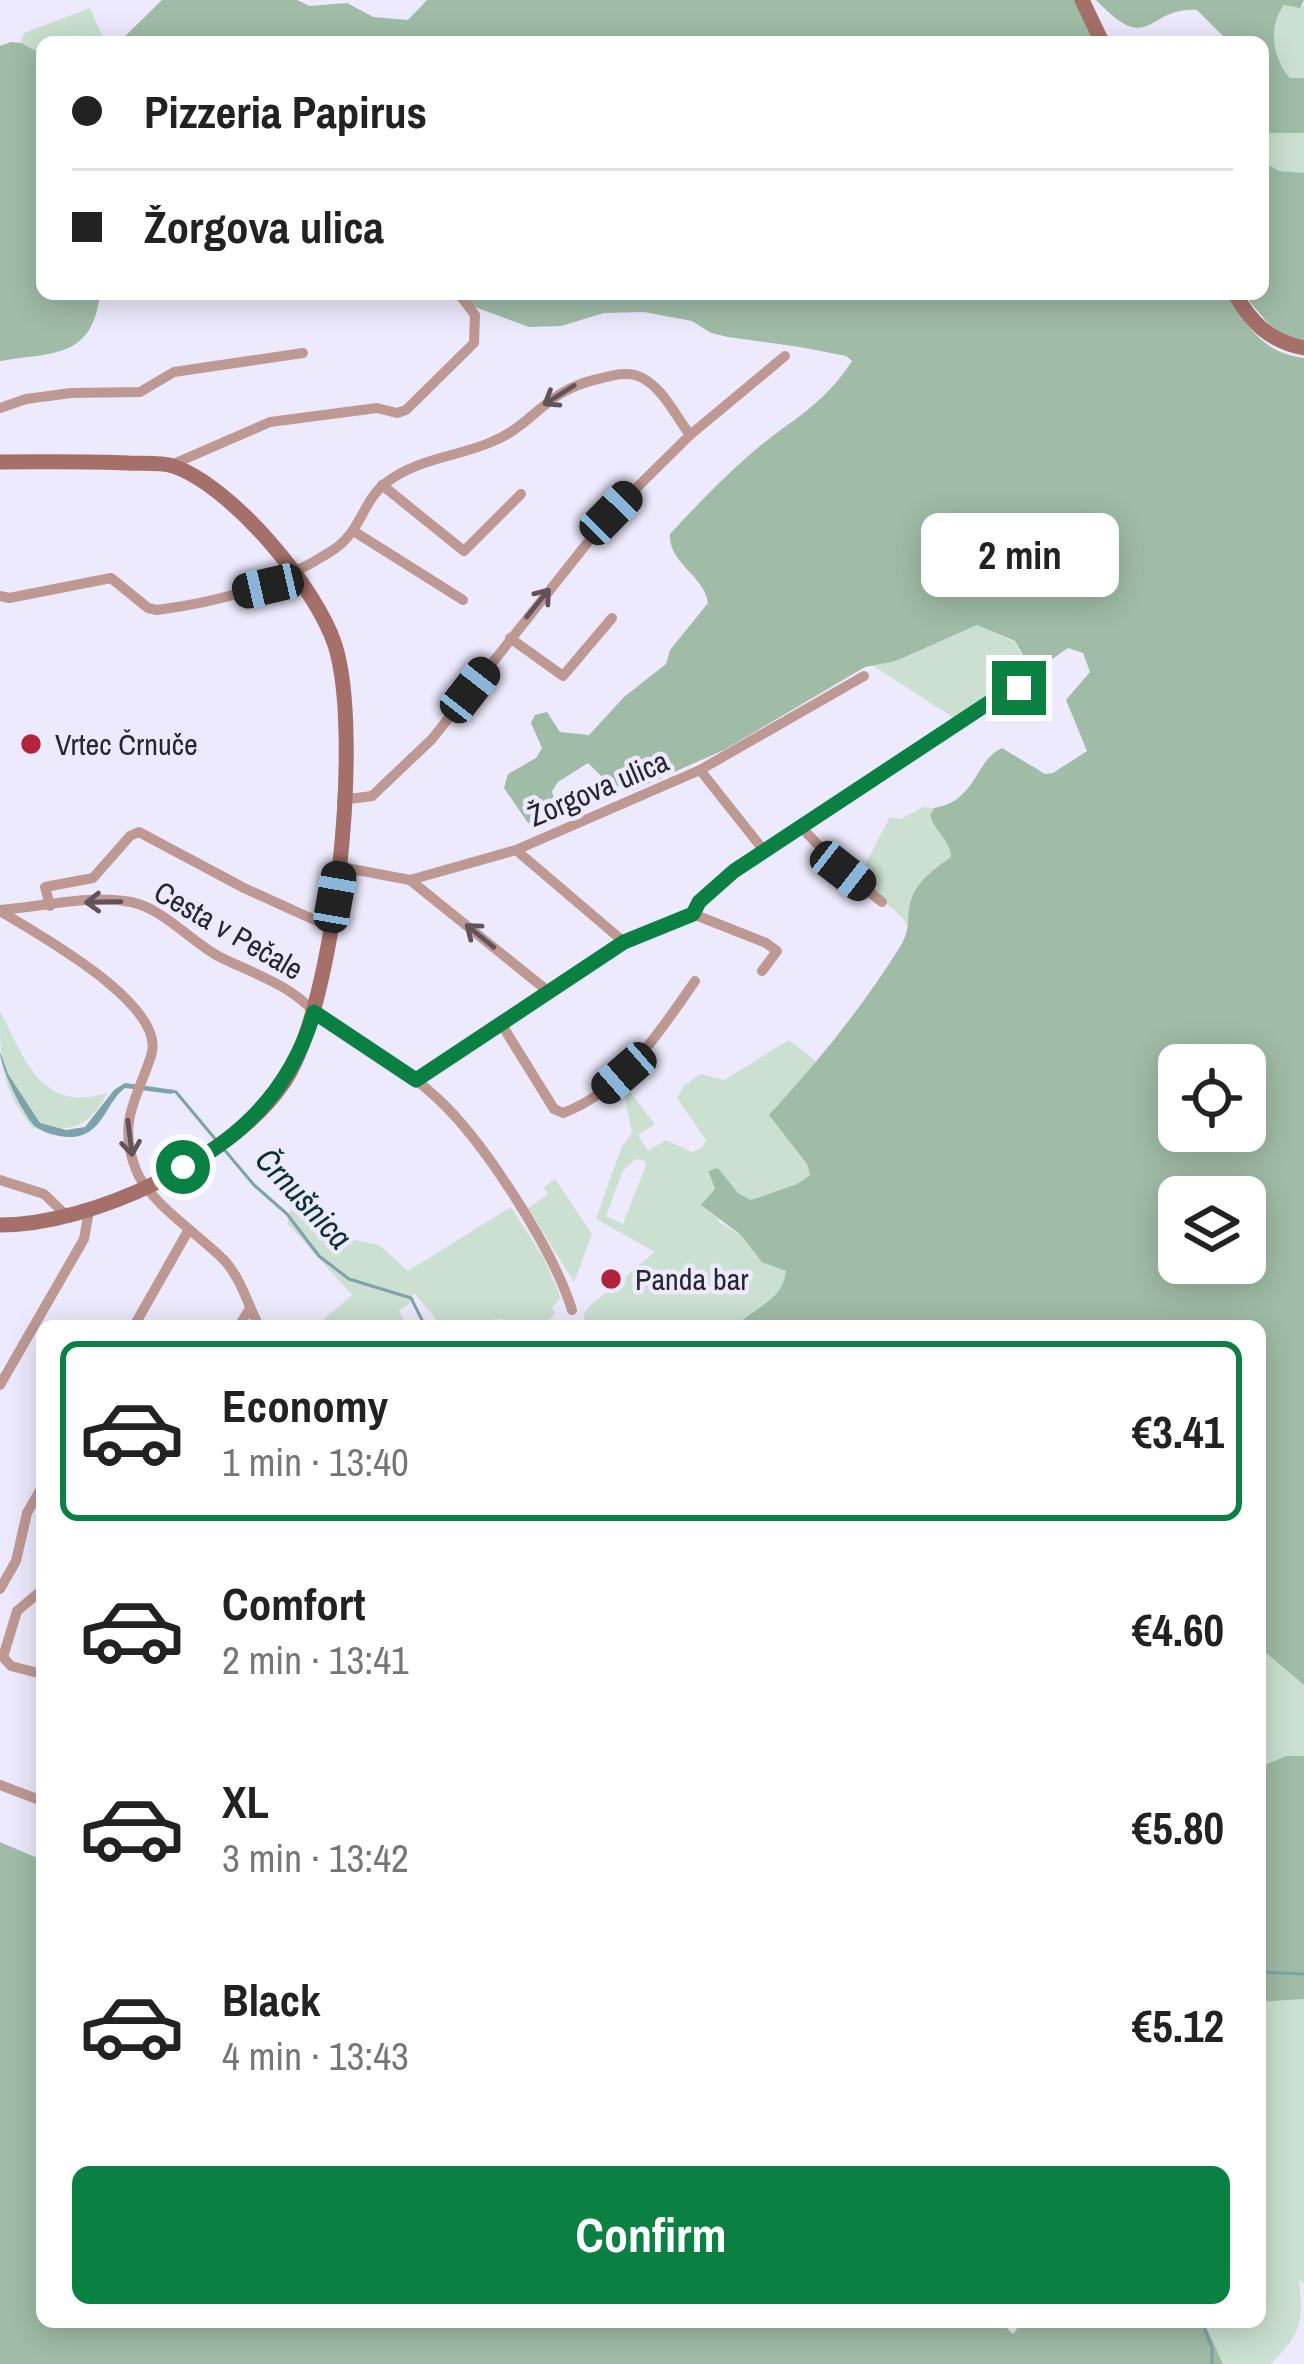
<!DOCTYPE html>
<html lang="en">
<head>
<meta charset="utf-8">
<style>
	body { margin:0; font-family:"Archivo Narrow",sans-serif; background:#f2f2f2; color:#222; height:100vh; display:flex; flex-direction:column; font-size:45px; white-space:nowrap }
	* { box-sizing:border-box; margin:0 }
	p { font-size:39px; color:#767676 }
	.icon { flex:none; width:66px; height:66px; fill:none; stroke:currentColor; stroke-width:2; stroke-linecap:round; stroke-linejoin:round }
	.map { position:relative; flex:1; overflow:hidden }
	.sheet { position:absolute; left:36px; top:1320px; width:1230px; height:1008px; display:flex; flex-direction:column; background:#fff; border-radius:18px; box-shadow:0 6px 30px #0003 }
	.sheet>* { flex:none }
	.top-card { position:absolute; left:36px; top:36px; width:1233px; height:264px; border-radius:18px; box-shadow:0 6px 30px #0003; display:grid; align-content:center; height:264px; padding:0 36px; background:#fff }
	.tools { position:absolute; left:1158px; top:1044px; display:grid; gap:24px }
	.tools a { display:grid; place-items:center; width:108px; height:108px; border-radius:18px; background:#fff; box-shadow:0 6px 30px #0003; font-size:60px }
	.end { position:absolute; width:54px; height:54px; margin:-27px; border:15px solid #0b8043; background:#fff; box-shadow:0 0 0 6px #fff }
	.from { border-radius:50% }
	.bubble { position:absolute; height:84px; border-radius:18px; background:#fff; box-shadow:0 6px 30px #0003; font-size:39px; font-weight:700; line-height:84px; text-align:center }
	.car { position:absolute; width:36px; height:72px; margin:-36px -18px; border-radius:15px; box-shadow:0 0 9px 3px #0007; background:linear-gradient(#222 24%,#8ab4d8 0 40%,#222 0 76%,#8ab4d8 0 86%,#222 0) }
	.top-card b { display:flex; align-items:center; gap:42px; height:114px; font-size:45px }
	.top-card b+b { border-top:3px solid #e0e0e0 }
	.top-card i { width:30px; height:30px; background:#222 }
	ul { padding:21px 0 0; list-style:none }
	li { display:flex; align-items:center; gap:36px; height:180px; margin:0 24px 18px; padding:0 12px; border:6px solid transparent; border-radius:18px }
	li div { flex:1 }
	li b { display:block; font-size:45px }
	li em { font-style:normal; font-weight:700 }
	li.selected { border-color:#0b8043 }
	li>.icon { width:108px; height:108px; stroke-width:1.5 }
	.button { display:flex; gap:24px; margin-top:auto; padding:24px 36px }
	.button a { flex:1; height:138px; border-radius:18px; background:#0b8043; color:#fff; font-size:48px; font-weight:700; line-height:138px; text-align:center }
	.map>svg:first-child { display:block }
	.green { fill:#cbe0d0; fill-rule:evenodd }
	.forest { fill:#a0bca7; fill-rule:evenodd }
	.water { fill:#7ea2ac }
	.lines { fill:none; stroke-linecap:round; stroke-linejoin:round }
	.stream { stroke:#7ea2ac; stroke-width:3 }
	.street { stroke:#be9994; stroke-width:10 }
	.secondary { stroke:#a57069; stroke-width:15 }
	.oneway { stroke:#635359 }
	.route { stroke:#0b8043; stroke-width:15 }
	.poi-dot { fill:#b4213a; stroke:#edeafd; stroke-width:4.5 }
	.labels { text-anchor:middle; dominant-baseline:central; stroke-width:9; stroke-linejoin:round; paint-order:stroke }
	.poi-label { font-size:30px; fill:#272531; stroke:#edeafd; text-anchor:start }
	.street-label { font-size:30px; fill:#272531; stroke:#edeafd }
	.water-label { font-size:33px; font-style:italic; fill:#0b2f38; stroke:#edeafd }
</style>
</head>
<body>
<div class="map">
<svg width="1304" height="2364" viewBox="0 0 1304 2364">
	<rect width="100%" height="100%" fill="#edeafd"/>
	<g class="green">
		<path d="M 1291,4 L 1304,6 L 1304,78 L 1290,78 C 1272,58 1268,28 1284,5 Z"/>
		<polygon points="90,8 105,42 42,42 42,54 21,43 24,33"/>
		<polygon points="1281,131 1304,133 1304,173 1279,171 1263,162 1263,133"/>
		<polygon points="978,625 1015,642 1027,666 954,718 872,665 896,661"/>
		<path d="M 923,807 L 934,808 L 930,815 C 934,831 951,840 951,857 C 919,882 911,889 910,931 L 903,918 L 858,878 L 890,817 L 901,819 Z"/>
		<path d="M 0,1011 C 25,1059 41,1114 107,1093 C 91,1128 69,1132 33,1128 C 0,1088 0,1061 0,1011 Z"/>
		<path d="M 789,1040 L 817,1062 L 770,1115 L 807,1164 L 810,1175 L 797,1184 L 751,1200 L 738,1193 L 718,1168 L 708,1172 L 715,1190 L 715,1215 L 720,1223 L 741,1235 L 762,1261 L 786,1271 L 786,1280 L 775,1297 L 737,1326 L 585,1326 L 584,1313 L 591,1305 L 655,1252 L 596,1219 L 622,1146 L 632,1133 L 622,1082 L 655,1124 L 638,1135 L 648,1151 L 666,1140 L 692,1152 L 702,1148 L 706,1140 L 677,1098 L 684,1085 L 701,1074 L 724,1080 ZM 636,1159 L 645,1161 L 646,1165 L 623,1224 L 606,1216 L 623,1170 Z"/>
		<polygon points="555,1179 592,1234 574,1282 528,1208 548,1195 544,1187"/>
		<polygon points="301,1202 335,1236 379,1245 408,1271 511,1207 543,1257 561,1298 552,1307 555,1314 540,1326 500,1319 442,1326 414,1293 408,1305 399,1310 407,1326 316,1326 352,1295 288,1224 289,1212"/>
		<polygon points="1266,1653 1304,1685 1304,1756 1286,1756 1260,1767 1260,1656"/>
		<path d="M 1304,1999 L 1304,2283 L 1299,2280 C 1304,2323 1301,2334 1270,2364 L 1223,2364 L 1204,2322 L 1260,2322 L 1260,2002 Z"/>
	</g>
	<g class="forest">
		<polygon points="162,0 297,0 310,6 347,3 373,17 408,20 427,0 1077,0 1095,42 119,42"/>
		<path d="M 1096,0 L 1304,0 L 1300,8 L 1284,5 C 1268,27 1272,58 1290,78 L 1304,78 L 1304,133 L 1263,133 L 1263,42 L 1229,42 L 1197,10 C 1145,7 1152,58 1096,0 Z"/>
		<path d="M 11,42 L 21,43 L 42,54 L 42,294 L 100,294 C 92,359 54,352 0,361 L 0,46 Z"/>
		<polygon points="1263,162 1279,171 1304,173 1304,344 1274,330 1243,294 1263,294"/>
		<path d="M 440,294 L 1226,294 C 1247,325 1263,354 1304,358 L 1304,1685 L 1266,1653 L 1260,1656 L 1260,1326 L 737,1326 C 754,1307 783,1301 786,1271 L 762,1262 L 741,1235 L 701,1205 L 715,1189 L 708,1171 L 718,1168 L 738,1193 L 751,1200 L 797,1184 L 810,1175 L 807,1164 L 769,1115 C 817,1063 860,1010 898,950 C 914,926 904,919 912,897 C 919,879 936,868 951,857 C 951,841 934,831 930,815 L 934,808 C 977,801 974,761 1002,748 L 1045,774 L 1053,773 L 1087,751 L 1066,700 L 1090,672 L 1083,653 L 1068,648 L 1042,666 L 1030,668 L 1015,641 L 977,625 L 896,661 L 865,667 L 724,750 L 631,791 L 607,782 L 588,763 L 558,782 L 552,791 L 558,815 L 540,825 L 528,823 L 504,788 L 508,774 L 536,758 L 542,748 L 531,723 L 535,715 L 547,712 L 560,732 L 589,735 L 624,697 L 666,664 L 670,650 L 708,603 C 704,575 668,563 670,534 C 705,496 744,456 786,426 C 811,409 836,387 852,361 L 846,356 L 800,347 L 728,337 L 711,333 L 692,321 L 644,312 L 604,313 L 561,326 L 529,327 ZM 1179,1065 L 1245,1065 L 1245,1131 L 1179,1131 ZM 1179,1197 L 1245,1197 L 1245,1263 L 1179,1263 Z"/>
		<polygon points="1286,1756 1304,1756 1304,1999 1260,2002 1260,1767"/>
		<polygon points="0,1842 42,1860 42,2322 1001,2322 1013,2334 1022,2322 1204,2322 1223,2364 0,2364"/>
	</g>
	<path class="water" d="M 0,1052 L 8,1074 L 40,1123 L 66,1130 L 85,1127 L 114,1090 L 125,1083 L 174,1090 L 172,1094 L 125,1088 C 108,1100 104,1128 82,1135 C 70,1140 47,1135 36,1127 C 25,1119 0,1067 0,1052 Z"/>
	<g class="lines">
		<g class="stream">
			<polyline points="170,1091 176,1092 216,1140"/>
			<polyline points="222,1147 254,1185 287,1214 319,1256 349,1279 411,1298 425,1326"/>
			<polyline points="1260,1955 1262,1972 1304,1974"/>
			<polyline points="1202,2322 1212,2348 1212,2364"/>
		</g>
		<g class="street">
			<polyline points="0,408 26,399 71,393 140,392 174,372 303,353"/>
			<polyline points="690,435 785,356"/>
			<polyline points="171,465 270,422 377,408 397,413 406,410 474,343 475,315 459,294"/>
			<polyline points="382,485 464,551 521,494"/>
			<polyline points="355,532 463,600"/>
			<path d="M 0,596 L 9,598 L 111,578 L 148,608 L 157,610 C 219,602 277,586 330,552 C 363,532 361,501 387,482 C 417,459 455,457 489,443 C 535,425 543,391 598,379 C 611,376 622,372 635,375 C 660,382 675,415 690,435 L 611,513 L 432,739 L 372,796 L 342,800"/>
			<polyline points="510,638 563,676 612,618"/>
			<polyline points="700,770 765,852"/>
			<polyline points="801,827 843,871 882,902"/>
			<polyline points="516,850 624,942"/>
			<polyline points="341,867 410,880 516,850 700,770 864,676"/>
			<polyline points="410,880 549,992"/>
			<polyline points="50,906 45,887 93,878 130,836 139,832 244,888 330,927"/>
			<path d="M 0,910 C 41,907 90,894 131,902 C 164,909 189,940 218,956 C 251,973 288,983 314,1012 C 355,1039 401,1064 437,1098 C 484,1141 553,1249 572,1310"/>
			<path d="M 0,911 C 37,934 169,1005 151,1056 C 137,1099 117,1121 136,1170 C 149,1203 201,1236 225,1261 C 241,1279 248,1305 259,1326"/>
			<polyline points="693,914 766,943 777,951 762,971"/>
			<path d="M 502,1025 L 554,1109 L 563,1113 C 623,1091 660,1031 695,981"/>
			<polyline points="416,1080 624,942 693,914 699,902 734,871 993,700 1031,679"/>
			<polyline points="0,1180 44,1194 69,1218"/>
			<polyline points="134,1326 188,1231"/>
			<polyline points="239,1326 250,1308"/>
			<polyline points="0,1385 84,1239 89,1211"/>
			<polyline points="0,1589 16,1561 27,1513 42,1487"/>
			<polyline points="42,1590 17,1611 3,1657 11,1666 42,1674"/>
			<polyline points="0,1785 42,1801"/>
		</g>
		<g class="secondary">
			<polyline points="1082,0 1102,42"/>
			<path d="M 1235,294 C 1252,324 1270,341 1304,348"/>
			<path d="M 0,462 C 43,462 85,461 128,463 C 142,464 160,462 173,466 C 232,486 316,587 335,645 C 363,733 336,1005 284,1082 C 232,1159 92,1225 0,1225"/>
		</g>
	</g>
	<defs><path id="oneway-shaft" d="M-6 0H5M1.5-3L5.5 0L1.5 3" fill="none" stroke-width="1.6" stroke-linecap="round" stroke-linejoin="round" transform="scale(3)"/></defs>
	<g class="oneway">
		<use href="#oneway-shaft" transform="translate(559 395) rotate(148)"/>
		<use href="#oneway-shaft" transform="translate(538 603) rotate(-51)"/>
		<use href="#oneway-shaft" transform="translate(103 902) rotate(179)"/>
		<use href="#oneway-shaft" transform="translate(480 936) rotate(-141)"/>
		<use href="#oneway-shaft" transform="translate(130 1138) rotate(83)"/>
	</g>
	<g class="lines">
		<path class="route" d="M 183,1167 C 249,1133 293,1083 314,1012 L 416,1080 L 624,942 L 693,914 L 699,902 L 734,871 L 993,700 L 1019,688"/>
	</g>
	<g class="poi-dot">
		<circle cx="31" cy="744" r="12"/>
		<circle cx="611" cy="1279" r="12"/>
	</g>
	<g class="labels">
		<g class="poi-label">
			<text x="55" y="744">Vrtec Črnuče</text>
			<text x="635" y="1279">Panda bar</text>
		</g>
		<g class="street-label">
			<text transform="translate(598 788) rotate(-23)">Žorgova ulica</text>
			<text transform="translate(229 930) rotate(30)">Cesta v Pečale</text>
		</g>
		<g class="water-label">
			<text transform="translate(304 1198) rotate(47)">Črnušnica</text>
		</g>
	</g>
</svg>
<div class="tools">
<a><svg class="icon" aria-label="locate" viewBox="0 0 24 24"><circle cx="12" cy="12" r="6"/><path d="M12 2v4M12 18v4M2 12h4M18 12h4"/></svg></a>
<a><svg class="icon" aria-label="layers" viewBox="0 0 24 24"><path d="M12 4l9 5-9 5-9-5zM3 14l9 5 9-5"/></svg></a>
</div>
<i class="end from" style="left:183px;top:1167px"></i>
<i class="end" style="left:1019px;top:688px"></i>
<div class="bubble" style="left:921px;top:513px;width:198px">2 min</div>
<i class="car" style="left:611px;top:513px;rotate:44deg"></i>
<i class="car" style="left:268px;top:586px;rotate:257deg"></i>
<i class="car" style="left:470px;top:690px;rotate:38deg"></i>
<i class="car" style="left:843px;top:871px;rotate:128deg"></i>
<i class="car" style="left:335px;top:897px;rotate:10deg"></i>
<i class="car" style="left:624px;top:1073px;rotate:229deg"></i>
<div class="top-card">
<b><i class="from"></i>Pizzeria Papirus</b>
<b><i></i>Žorgova ulica</b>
</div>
<section class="sheet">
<ul>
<li class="selected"><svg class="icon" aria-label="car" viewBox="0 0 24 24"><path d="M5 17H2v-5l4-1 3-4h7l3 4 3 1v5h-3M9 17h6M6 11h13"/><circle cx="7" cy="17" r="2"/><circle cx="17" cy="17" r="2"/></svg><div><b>Economy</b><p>1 min · 13:40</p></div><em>€3.41</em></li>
<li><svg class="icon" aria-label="car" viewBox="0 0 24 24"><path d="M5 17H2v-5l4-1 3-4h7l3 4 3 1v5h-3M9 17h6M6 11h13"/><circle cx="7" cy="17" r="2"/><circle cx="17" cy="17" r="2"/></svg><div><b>Comfort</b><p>2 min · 13:41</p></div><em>€4.60</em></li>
<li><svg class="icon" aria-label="car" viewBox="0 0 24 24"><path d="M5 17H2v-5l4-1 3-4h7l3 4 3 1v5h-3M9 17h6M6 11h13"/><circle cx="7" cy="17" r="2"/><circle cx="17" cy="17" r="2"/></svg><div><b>XL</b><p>3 min · 13:42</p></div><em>€5.80</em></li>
<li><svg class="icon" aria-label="car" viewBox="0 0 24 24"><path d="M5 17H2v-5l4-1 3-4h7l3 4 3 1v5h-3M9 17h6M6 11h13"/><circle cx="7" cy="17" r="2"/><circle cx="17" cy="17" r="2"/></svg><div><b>Black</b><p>4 min · 13:43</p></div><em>€5.12</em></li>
</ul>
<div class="button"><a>Confirm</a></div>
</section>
</div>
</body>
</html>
